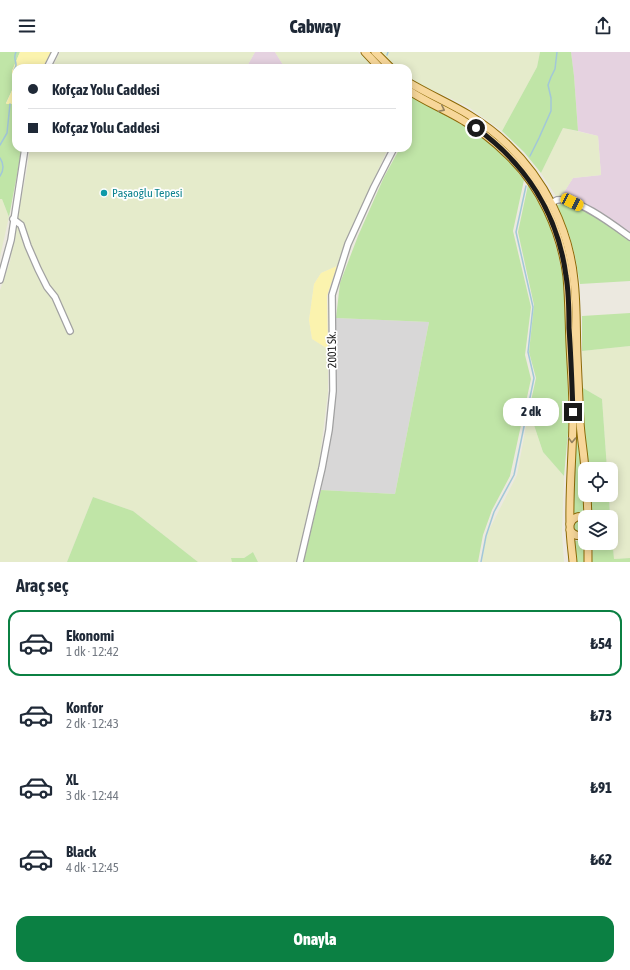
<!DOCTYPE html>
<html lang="tr">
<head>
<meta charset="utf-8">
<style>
	body { margin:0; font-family:"Asap Condensed",sans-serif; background:#f2f2f3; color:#1f2937; height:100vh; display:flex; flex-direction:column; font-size:15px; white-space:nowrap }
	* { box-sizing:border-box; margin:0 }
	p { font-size:13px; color:#747a83 }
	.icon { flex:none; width:22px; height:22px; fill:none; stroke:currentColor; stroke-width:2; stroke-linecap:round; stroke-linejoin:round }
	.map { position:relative; height:510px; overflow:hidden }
	.drawer { display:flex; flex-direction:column; background:#fff; flex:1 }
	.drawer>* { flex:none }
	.guide { position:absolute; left:12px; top:12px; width:400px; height:88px; border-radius:12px; box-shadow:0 2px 10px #0003; display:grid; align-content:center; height:88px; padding:0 16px; background:#fff }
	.buttons { position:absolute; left:578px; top:410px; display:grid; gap:8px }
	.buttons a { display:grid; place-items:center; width:40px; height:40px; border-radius:8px; background:#fff; box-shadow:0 2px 10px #0003; font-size:20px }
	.end { position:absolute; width:18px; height:18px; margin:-9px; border:5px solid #1a1a1a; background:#fff; box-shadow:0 0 0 2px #fff }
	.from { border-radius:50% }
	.bubble { position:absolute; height:28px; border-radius:12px; background:#fff; box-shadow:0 2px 10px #0003; font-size:13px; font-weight:800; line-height:28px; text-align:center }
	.car { position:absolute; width:12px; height:24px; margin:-12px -6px; border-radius:5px; box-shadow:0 0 3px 1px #0007; background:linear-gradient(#f5c518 24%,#345 0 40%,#f5c518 0 76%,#345 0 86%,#f5c518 0) }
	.guide b { display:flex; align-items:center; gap:14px; height:38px; font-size:15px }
	.guide b+b { border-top:1px solid #e0e1e3 }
	.guide i { width:10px; height:10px; background:#1f2937 }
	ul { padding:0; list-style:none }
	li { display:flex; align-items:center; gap:12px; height:66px; margin:0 8px 6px; padding:0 8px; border:2px solid transparent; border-radius:12px }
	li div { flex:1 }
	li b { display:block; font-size:15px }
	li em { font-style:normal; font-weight:800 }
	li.current { border-color:#0b8043 }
	li>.icon { width:36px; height:36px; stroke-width:1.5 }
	h2 { padding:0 16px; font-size:18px; line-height:48px }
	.primary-button { display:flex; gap:8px; margin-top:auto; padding:8px 16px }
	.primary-button a { flex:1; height:46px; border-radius:12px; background:#0b8043; color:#fff; font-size:16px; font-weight:800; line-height:46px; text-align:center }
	header { display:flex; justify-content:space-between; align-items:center; height:52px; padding:0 16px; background:#fff; font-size:18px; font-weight:800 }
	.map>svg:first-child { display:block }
	.residential { fill:#d8d7d7 }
	.industrial { fill:#e5d2e0 }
	.farmland { fill:#e5ebcb }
	.grass { fill:#c0e5a7 }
	.sand { fill:#fbf3ae }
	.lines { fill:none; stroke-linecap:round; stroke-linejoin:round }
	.stream { stroke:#a2c7d8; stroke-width:1.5 }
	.minor-casing { stroke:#a1a1a1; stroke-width:8 }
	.major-casing { stroke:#8b6a06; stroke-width:9 }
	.minor { stroke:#fff; stroke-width:5.5 }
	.major { stroke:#f7d79a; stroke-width:7 }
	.oneway { stroke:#948260 }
	.route { stroke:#1a1a1a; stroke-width:5 }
	.culture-dot { fill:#0f9aa8; stroke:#fff; stroke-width:1.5 }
	.labels { text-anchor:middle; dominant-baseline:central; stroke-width:3.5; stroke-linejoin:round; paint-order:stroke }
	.culture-label { font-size:12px; fill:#0d838f; stroke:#fff; text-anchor:start }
	.street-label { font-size:12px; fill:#1a1a1a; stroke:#fff }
</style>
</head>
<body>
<header><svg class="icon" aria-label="menu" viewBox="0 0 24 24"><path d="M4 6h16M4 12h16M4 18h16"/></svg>Cabway<svg class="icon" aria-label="share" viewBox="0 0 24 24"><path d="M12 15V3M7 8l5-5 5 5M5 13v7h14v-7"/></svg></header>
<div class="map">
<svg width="630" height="510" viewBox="0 0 630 510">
	<rect width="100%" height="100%" fill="#ece9e0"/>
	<polygon class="residential" points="336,266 429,270 395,442 321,438 331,376 335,342"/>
	<g class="industrial">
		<polygon points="255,0 275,0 285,16 246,16"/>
		<polygon points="571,0 630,0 630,181 591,155 574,147 561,145 573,126 601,123 598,84 578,79 574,24"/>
	</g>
	<g class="farmland">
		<polygon points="60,0 255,0 246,16 52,16"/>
		<polygon points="275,0 358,0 375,16 285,16"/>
		<polygon points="380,0 540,0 537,15 502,79 467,54 419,32 408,24 408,16 397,16 386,7"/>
		<polygon points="563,76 598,84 601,123 573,126 561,145 556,144 541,121"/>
		<polygon points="30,96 388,96 346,190 337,214 321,221 314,232 309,268 312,287 328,297 328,340 319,412 307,463 297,510 258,510 253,500 244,506 232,506 232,510 198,510 133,459 93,445 67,510 0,510 0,238 10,210 16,171 20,175 27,193 46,235 53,244 70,281 72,282 56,243 47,232 29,193 22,172 17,167 26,123"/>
		<polygon points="0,147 2,147 9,165 0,205"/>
		<polygon points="630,294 630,506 614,507 609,443 611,443 611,417 607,417 602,347 583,336 582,299"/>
		<polygon points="529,358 543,400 564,424 562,482 564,510 482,510 486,484 517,423"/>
	</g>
	<g class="grass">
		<polygon points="0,0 20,0 12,19 13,36 6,51 16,52 16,96 22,96 9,165 2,147 0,147"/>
		<polygon points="540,0 571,0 574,24 578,79 563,76 541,121 524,100 502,79 537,15"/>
		<path d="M 412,45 C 444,63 478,79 505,105 C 512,112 518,121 524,128 L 513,179 L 531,255 L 525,303 L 531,327 L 510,424 L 492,458 L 483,483 L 478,510 L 303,510 L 321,438 L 395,442 L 429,270 L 336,266 L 340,231 L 358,184 L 384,125 L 400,96 L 408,96 L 408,72 Z"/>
		<polygon points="528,133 544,160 551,178 558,202 563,226 565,261 569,369 564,424 543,400 529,358 536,326 529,300 534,253 518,180"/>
		<path d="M 561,152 C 587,156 608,173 630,187 L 630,229 L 580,232 L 575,204 L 569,182 L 557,153 Z"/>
		<polygon points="630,261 630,294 582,299 582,264"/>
		<polygon points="583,336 602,347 607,417 589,417 584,370"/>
		<polygon points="577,375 585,462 573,462"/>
		<polygon points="590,443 609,443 610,465 592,465"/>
		<polygon points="93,445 133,459 198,510 67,510"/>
		<circle cx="579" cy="475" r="6"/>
		<polygon points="611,472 614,507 630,506 630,510 592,510 593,491 611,491"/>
		<polygon points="585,488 585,510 576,510 574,489"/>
		<polygon points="253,500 258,510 232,510 231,506 244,506"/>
	</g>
	<g class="sand">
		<polygon points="20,0 51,0 43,16 16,16 16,52 6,52 13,36 12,19"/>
		<polygon points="337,214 327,244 328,297 312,287 309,268 314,232 321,221"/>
	</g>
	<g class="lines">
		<g class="stream">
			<polyline points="387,3 388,0"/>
			<path d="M 14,18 C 15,16 16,15 16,13 C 16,8 13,6 16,0"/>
			<polyline points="0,93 7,81 10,52"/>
			<polyline points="530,104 539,86 551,59 551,46 548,33 551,25 555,17 557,0"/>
			<path d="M 0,106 C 4,112 4,118 0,124"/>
			<polyline points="481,510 486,484 494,460 514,423 534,326 528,300 533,255 516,180 526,134"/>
		</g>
		<g class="minor-casing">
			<g id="minor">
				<polyline points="47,16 55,0"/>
				<path d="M 549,152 C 551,151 555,149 557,148 C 576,144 615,174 630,185"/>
				<polyline points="13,167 21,173 28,194 38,217 47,235 55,245 70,279"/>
				<polyline points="0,228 11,188 25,96"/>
				<polyline points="300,510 322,416 329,378 333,339 332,243 348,192 374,135 394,96"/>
			</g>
		</g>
		<g class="major-casing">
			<g id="major">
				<polyline points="365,0 380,16"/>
				<polyline points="375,0 391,16"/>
				<path d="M 408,30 C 428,42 449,51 469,63 C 482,71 496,81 507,92 C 545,128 569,177 574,228 C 577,253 576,279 577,304 C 578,326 579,348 580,370 C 581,386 584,402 585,418"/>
				<path d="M 408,38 C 426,50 446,58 464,69 C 480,78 494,89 507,102 C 541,134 561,180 567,225 C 569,247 569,270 570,292 C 571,315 573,338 573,362 C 573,399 569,436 570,474 C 570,486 572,498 573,510"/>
				<polyline points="587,443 588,465"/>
				<path d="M 570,472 C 573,465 579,463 585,466"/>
				<path d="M 570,478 C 574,484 579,485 585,482"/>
				<polyline points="588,510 588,491"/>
			</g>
		</g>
		<use href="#minor" class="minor"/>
		<use href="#major" class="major"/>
	</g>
	<defs><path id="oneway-chevron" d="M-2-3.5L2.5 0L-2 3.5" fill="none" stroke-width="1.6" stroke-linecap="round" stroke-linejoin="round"/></defs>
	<g class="oneway">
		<use href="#oneway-chevron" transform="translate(442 57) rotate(26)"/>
		<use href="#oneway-chevron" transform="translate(572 388) rotate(92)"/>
	</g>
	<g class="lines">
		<path class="route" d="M 476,76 C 526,112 558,162 566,224 C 569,241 569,258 569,276 C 571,304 572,332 573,360"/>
	</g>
	<circle class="culture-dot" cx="104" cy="141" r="4"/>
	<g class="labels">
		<g class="culture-label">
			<text x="112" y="141">Paşaoğlu Tepesi</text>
		</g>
		<g class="street-label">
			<text transform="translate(332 298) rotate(-91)">2001 Sk.</text>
		</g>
	</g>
</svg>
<div class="buttons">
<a><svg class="icon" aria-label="locate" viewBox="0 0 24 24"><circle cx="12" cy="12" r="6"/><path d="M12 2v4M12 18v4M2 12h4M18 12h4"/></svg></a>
<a><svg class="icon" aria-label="layers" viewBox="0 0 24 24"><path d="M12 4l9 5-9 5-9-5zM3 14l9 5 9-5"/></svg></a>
</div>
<i class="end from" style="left:476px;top:76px"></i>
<i class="end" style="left:573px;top:360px"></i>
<div class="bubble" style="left:503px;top:346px;width:56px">2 dk</div>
<i class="car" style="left:572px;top:150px;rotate:116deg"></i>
<div class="guide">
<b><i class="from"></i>Kofçaz Yolu Caddesi</b>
<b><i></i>Kofçaz Yolu Caddesi</b>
</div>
</div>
<section class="drawer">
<h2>Araç seç</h2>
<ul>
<li class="current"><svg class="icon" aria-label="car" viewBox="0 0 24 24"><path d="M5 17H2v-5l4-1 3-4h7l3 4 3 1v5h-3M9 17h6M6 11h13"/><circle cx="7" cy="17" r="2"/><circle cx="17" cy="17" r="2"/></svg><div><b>Ekonomi</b><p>1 dk · 12:42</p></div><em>₺54</em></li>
<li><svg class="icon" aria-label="car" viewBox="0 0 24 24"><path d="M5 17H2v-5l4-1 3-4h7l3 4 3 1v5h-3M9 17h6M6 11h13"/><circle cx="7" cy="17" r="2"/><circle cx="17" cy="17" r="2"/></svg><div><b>Konfor</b><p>2 dk · 12:43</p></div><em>₺73</em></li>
<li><svg class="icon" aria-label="car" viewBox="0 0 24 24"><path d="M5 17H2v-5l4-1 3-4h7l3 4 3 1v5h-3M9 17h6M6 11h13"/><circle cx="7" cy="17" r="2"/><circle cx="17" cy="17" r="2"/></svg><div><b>XL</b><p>3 dk · 12:44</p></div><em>₺91</em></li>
<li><svg class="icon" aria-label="car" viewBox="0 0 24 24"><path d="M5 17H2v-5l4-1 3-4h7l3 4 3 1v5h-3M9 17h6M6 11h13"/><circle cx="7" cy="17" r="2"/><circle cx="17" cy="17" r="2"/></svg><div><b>Black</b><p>4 dk · 12:45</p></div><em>₺62</em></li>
</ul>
<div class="primary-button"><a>Onayla</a></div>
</section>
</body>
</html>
